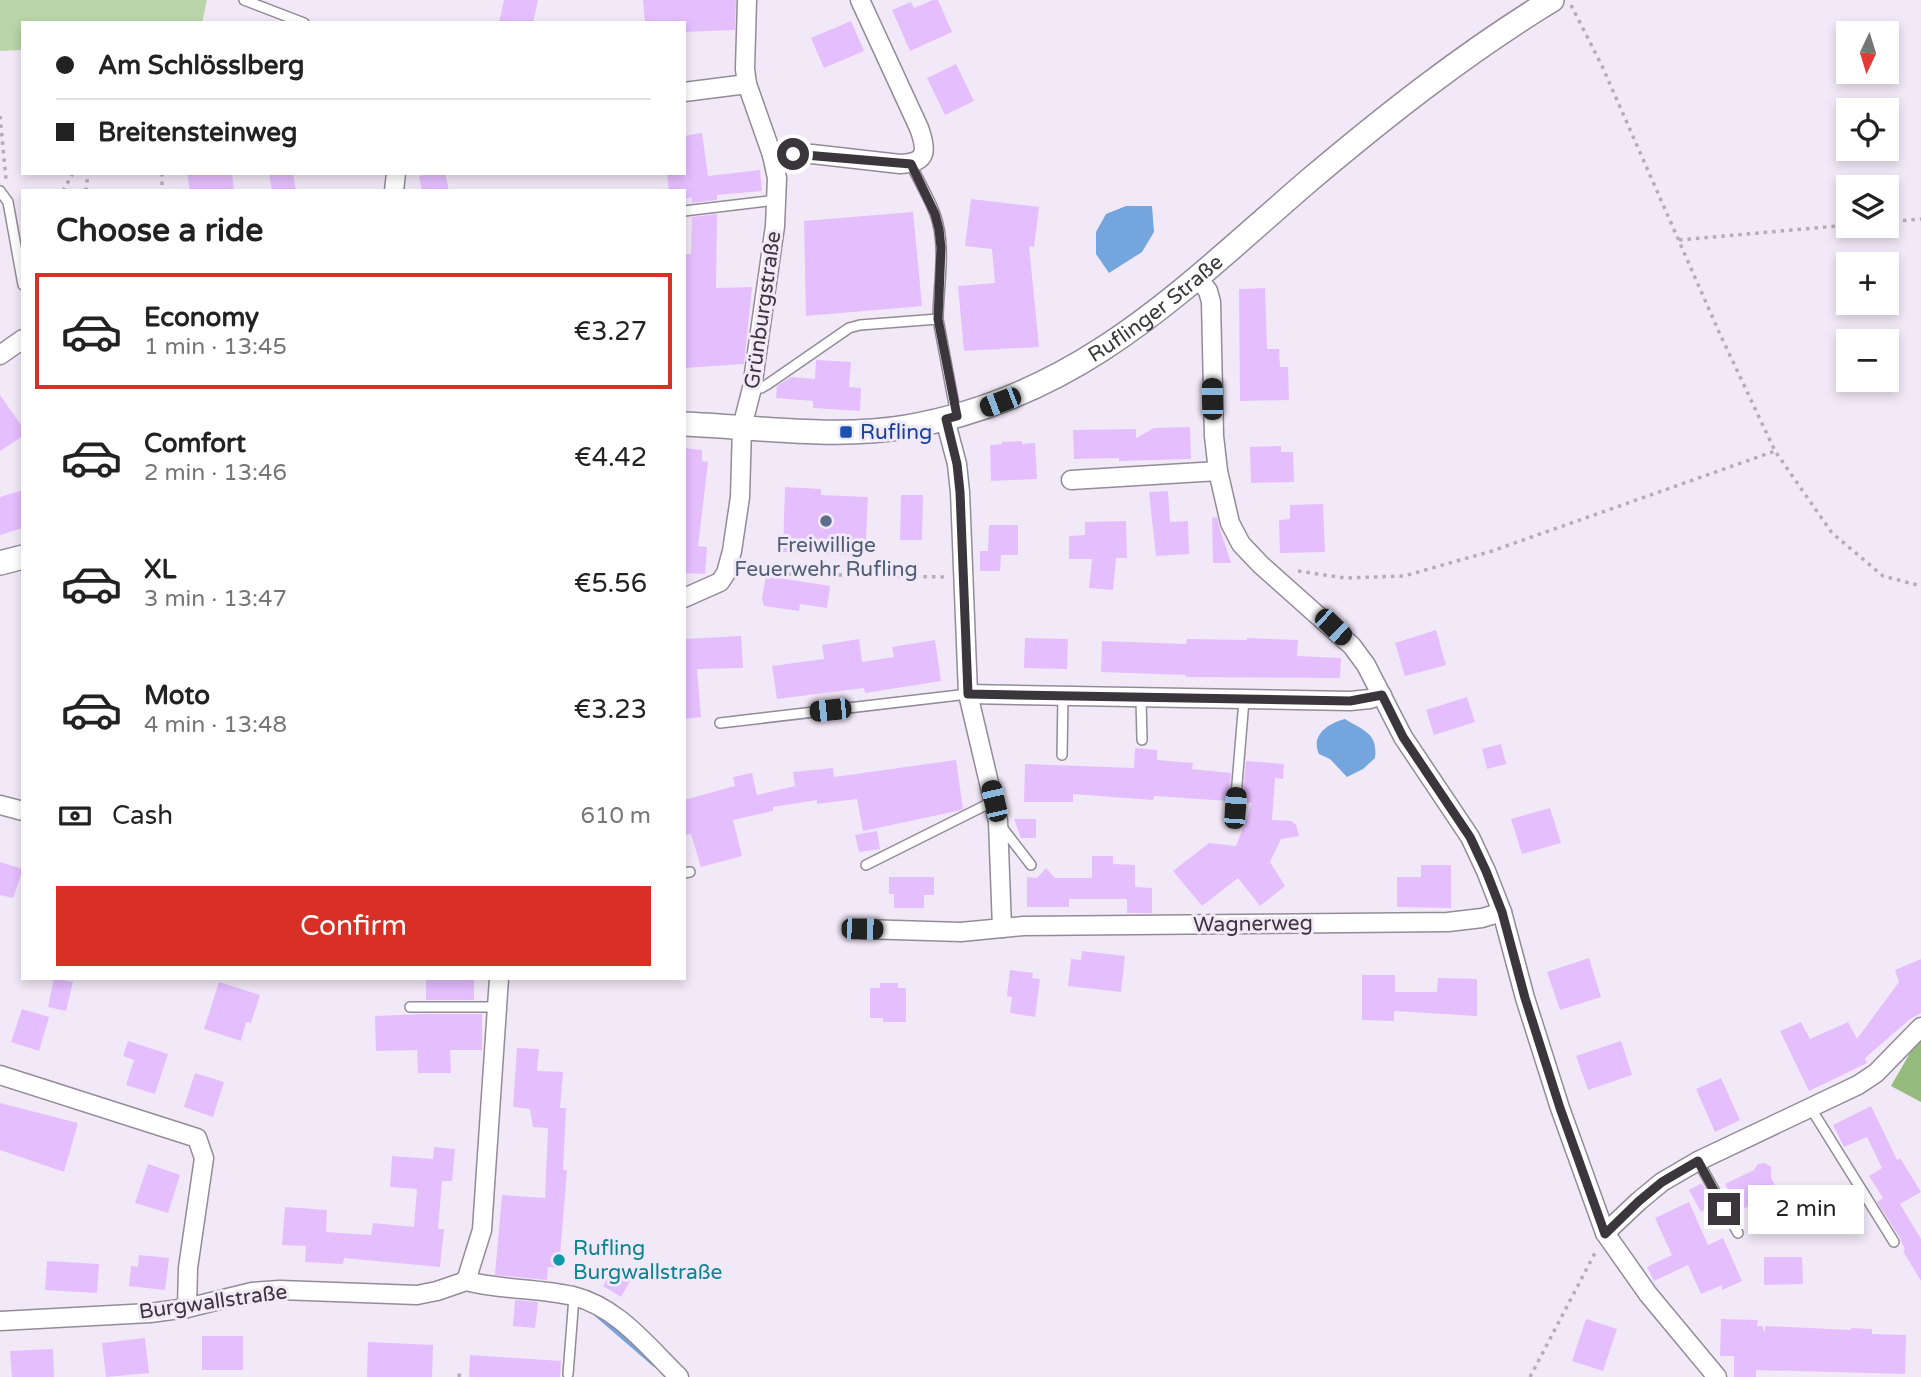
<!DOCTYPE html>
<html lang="en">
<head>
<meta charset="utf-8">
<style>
	body { margin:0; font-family:"Varela Round",sans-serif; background:#f6f6f6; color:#222; height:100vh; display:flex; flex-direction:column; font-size:26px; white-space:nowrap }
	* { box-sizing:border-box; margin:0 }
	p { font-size:23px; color:#767676 }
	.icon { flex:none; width:38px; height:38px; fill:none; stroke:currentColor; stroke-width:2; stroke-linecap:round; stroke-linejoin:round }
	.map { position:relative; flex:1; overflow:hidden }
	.details { position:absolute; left:21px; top:189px; width:665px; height:791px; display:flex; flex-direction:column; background:#fff; border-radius:0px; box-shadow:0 4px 10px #0003 }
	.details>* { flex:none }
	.top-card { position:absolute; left:21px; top:21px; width:665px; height:154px; border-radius:0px; box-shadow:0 4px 10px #0003; display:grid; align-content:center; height:154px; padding:0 35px; background:#fff }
	.needle { width:46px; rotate:184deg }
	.controls { position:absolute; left:1836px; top:21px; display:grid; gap:14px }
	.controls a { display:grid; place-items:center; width:63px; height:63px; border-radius:0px; background:#fff; box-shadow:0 4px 10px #0003; font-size:35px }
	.end { position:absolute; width:32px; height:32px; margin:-16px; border:9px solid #3a363c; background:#fff; box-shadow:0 0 0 4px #fff }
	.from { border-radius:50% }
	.bubble { position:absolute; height:49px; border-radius:0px; background:#fff; box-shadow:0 4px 10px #0003; font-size:23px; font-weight:600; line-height:49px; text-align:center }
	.car { position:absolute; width:21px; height:42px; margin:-21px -10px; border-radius:9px; box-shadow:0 0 5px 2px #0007; background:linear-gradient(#222 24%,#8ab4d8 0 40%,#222 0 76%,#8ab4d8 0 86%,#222 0) }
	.top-card b { display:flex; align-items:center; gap:24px; height:66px; font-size:26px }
	.top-card b+b { border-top:2px solid #e0e0e0 }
	.top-card i { width:18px; height:18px; background:#222 }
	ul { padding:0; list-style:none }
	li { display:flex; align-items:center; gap:21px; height:116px; margin:0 14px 10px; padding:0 21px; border:4px solid transparent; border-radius:0px }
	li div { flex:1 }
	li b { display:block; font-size:26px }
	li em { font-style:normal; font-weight:600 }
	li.active { border-color:#d93025 }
	li>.icon { width:63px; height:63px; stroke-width:1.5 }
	h2 { padding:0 35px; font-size:32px; line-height:84px }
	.pay { display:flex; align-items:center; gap:18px; height:77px; padding:0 35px; font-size:26px }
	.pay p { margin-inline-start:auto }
	.primary-button { display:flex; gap:14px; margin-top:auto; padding:14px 35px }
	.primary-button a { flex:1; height:80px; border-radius:0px; background:#d93025; color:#fff; font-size:28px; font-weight:600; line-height:80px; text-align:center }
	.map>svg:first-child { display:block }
	.green { fill:#bad5a9 }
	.forest { fill:#95bc7c }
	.water { fill:#74a5dc }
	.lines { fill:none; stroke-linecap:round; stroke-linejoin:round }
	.stream { stroke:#74a5dc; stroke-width:6 }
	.building { fill:#e5befe }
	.service-casing { stroke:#938b98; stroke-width:12 }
	.minor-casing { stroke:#938b98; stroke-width:21 }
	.tertiary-casing { stroke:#938b98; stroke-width:26 }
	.path { stroke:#b4adb9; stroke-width:3.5; stroke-dasharray:3.5 5; stroke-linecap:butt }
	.service { stroke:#fff; stroke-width:9 }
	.minor { stroke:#fff; stroke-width:18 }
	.tertiary { stroke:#fff; stroke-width:23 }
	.route { stroke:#3a363c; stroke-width:9 }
	.transit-dot { fill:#1a4fb4; stroke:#f2e9f8; stroke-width:2.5 }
	.service-dot { fill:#5c6f8a; stroke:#f2e9f8; stroke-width:2.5 }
	.culture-dot { fill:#0f9aa8; stroke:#f2e9f8; stroke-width:2.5 }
	.labels { text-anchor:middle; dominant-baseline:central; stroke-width:6; stroke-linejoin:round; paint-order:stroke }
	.street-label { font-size:21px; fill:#3a363c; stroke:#f2e9f8 }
	.transit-label { font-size:21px; fill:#164399; stroke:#f2e9f8; text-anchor:start }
	.service-label { font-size:21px; fill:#4e5e75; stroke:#f2e9f8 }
	.culture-label { font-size:21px; fill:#0d838f; stroke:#f2e9f8; text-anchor:start }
</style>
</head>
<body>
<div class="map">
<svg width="1921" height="1377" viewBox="0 0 1921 1377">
	<rect width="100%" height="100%" fill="#f2e9f8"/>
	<polygon class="green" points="0,0 207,0 202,23 23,23 23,50 0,51"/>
	<polygon class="forest" points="1921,1034 1921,1102 1891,1086"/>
	<g class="water">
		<polygon points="1126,206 1152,206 1154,232 1142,252 1109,273 1096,254 1096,232 1106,214"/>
		<path d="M 1345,719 C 1364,731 1378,733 1375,758 L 1363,769 L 1347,777 L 1330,759 L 1319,754 C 1310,735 1329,723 1345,719 Z"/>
	</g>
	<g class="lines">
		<polyline class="stream" points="597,1314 655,1364"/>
	</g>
	<g class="building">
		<polygon points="504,0 538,0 533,23 499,23"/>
		<polygon points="643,0 736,0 735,30 684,32 684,23 645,23"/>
		<polygon points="933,0 938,0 952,32 910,51 892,10 911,2 914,8"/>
		<polygon points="851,21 864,51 824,68 811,38"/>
		<polygon points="956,64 974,101 945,115 927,78"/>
		<polygon points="702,133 708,176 760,170 762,191 717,195 717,200 692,203 692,197 684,199 684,191 669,191 667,173 684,173 684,136"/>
		<polygon points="187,173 232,173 234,191 190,191"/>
		<polygon points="269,173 293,173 296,191 272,191"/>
		<polygon points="432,173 445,173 449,191 422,191 419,176"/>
		<polygon points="971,199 1039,207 1034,247 1029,246 1039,347 964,351 958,286 995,283 992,249 965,246"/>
		<polygon points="913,212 922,306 806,316 804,221"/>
		<polygon points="717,214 716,288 752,287 744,364 684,368 684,254 691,254 692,217"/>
		<polygon points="1265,288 1267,349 1279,349 1280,367 1288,367 1289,400 1240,401 1239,289"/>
		<polygon points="816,360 851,362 849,387 861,388 860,411 813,408 813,401 776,398 777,386 791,377 815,379"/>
		<polygon points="0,395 23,428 23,436 0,451"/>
		<polygon points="1190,427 1191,459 1119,461 1119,458 1074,459 1073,430 1136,429 1136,438 1154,428"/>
		<polygon points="1022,441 1022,444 1035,443 1037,479 991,481 990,445 1002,444 1002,442"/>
		<polygon points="1281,446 1281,452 1293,452 1294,482 1251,483 1250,447"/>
		<polygon points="684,448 702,450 702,461 708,462 698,546 707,547 705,574 684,573"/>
		<polygon points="785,487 821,489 821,495 868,497 865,556 783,552"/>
		<polygon points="23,490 23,528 0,535 0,497"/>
		<polygon points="1168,491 1170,522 1188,521 1189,554 1156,556 1149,492"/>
		<polygon points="901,495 923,495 922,540 900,540"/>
		<polygon points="1323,504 1325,552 1280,553 1279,520 1290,519 1290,505"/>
		<polygon points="1217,517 1219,526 1231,563 1213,563 1212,518"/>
		<polygon points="1126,521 1127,558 1116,558 1113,590 1089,588 1092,559 1069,559 1069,536 1085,535 1085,522"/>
		<polygon points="989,525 1018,525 1018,555 1001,555 1000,571 980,571 980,551 988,551"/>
		<polygon points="766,576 830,586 827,608 800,604 799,611 764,606 762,598"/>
		<polygon points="1436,630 1446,665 1405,676 1395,643"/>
		<polygon points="741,636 743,668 697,669 701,717 684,719 684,639"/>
		<polygon points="1025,638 1068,639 1067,669 1024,668"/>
		<polygon points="1247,638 1298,640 1297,656 1341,658 1340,678 1186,677 1186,675 1101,672 1102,641 1186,644 1187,639 1247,640"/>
		<polygon points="859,639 862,662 894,657 892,647 935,640 941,681 865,693 864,688 777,699 772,666 824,659 822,645"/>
		<polygon points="1467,697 1475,722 1434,735 1426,710"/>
		<polygon points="1501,744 1506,764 1487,769 1482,749"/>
		<polygon points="1135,748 1157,750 1157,760 1193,763 1192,769 1231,773 1229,801 1154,796 1153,800 1073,794 1073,802 1024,802 1025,764 1134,768"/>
		<polygon points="956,760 963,809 957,811 863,831 857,799 817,804 817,800 773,807 773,811 733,820 742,856 701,867 691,834 684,835 684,800 735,786 733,777 752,773 757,795 795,786 793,772 833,768 834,777"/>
		<polygon points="1246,761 1284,764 1283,779 1275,778 1272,820 1291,821 1296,825 1299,836 1281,839 1270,862 1285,886 1260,906 1238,878 1202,906 1173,871 1209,843 1236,846 1252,803 1242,802"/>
		<polygon points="1550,808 1561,843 1522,854 1511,819"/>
		<polygon points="1014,819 1036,819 1036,838 1021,838"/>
		<polygon points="877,831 880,849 859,852 855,835"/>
		<polygon points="1092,856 1113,856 1113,864 1135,865 1135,887 1152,888 1152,913 1127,913 1127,899 1069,899 1069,907 1027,907 1027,877 1037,878 1046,868 1055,878 1092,878"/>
		<polygon points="0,862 23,869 13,898 0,895"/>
		<polygon points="1421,865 1451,865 1451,908 1397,907 1397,877 1421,877"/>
		<polygon points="889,877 934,877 934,895 924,895 924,908 894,908 894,894 889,894"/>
		<polygon points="1082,951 1125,956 1121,992 1068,986 1071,959 1081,960"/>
		<polygon points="1589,958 1601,997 1560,1010 1547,972"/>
		<polygon points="1921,959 1921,1013 1910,1019 1865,1058 1867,1063 1809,1091 1780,1031 1801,1022 1810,1039 1848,1022 1857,1039 1899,982 1895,970"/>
		<polygon points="1010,970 1033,973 1032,978 1040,979 1035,1017 1010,1013 1012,997 1007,996"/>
		<polygon points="1362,975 1395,975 1395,992 1437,992 1438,978 1477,979 1477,1016 1394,1011 1394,1021 1362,1020"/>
		<polygon points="54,978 73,982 66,1011 48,1007"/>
		<rect x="426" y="978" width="48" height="22"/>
		<polygon points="219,982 260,995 251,1023 246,1022 241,1041 204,1029"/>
		<polygon points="880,983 898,983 898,988 906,988 906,1022 883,1022 883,1018 870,1018 870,988 880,988"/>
		<polygon points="22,1009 49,1017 39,1051 11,1042"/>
		<polygon points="426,1014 482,1014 482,1050 450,1050 451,1073 418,1073 417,1050 376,1051 375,1016"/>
		<polygon points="128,1041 168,1054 155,1094 126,1085 134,1060 123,1056"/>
		<polygon points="1621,1041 1632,1075 1588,1090 1576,1056"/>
		<polygon points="517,1048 539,1049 537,1071 563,1072 560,1108 566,1108 563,1170 567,1170 559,1268 548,1267 547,1280 495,1275 502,1195 545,1198 548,1128 533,1127 530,1109 513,1107"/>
		<polygon points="195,1073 224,1082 213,1117 184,1107"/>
		<polygon points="1721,1078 1740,1120 1715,1132 1696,1089"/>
		<polygon points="0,1103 78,1123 64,1172 0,1150"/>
		<polygon points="1871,1106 1897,1160 1900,1158 1921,1192 1900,1204 1921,1239 1921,1281 1903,1251 1905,1250 1900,1238 1877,1202 1883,1198 1869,1176 1882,1168 1867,1137 1844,1147 1833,1125"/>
		<polygon points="434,1147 455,1149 452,1181 442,1181 438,1229 444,1229 440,1267 344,1258 343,1264 305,1262 306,1246 282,1245 285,1207 327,1210 326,1232 371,1235 373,1223 414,1227 417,1189 390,1187 392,1156 433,1159"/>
		<polygon points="1765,1163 1771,1167 1771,1177 1778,1192 1739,1211 1725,1184 1754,1170 1758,1164"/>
		<polygon points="148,1164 180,1175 168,1213 135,1203"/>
		<polygon points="1702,1183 1714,1204 1701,1212 1689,1190"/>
		<polygon points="1689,1202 1708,1245 1723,1238 1742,1281 1722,1290 1722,1285 1701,1294 1688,1265 1654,1281 1647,1267 1672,1255 1655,1218"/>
		<polygon points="139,1255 169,1258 165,1290 129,1286 131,1266 138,1267"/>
		<polygon points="1764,1257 1802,1257 1803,1284 1764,1285"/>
		<polygon points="47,1261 99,1264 97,1293 45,1290"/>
		<polygon points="615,1266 633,1276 621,1297 603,1286"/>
		<polygon points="515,1300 538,1302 535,1328 513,1326"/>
		<polygon points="1586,1319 1617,1329 1603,1371 1572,1361"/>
		<polygon points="1721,1319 1758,1320 1757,1326 1762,1326 1765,1333 1765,1326 1851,1330 1851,1328 1872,1329 1872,1334 1906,1335 1905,1374 1756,1370 1756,1377 1734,1377 1734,1356 1720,1356"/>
		<rect x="202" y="1336" width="41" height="34"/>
		<polygon points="145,1338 149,1373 106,1377 102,1343"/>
		<polygon points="368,1342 433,1345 432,1377 367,1377"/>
		<polygon points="53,1349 54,1377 12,1377 10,1351"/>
		<polygon points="470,1355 561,1361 560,1377 469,1377"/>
	</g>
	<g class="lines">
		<g class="service-casing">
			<g id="service">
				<polyline points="244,0 304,23"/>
				<polyline points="0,191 8,202 23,285"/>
				<polyline points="684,211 776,200"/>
				<polyline points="938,319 956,415"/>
				<path d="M 752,388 L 761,388 L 768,384 L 849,328 L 860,325 L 938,319 C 938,286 947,246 935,214 C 929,197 918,180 911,164"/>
				<polyline points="1141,699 1142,740"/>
				<polyline points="720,723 968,694"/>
				<polyline points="1062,755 1063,697"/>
				<polyline points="1235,808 1244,700"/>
				<polyline points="1001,826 1031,865"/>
				<polyline points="866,865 994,801"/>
				<polyline points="684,873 690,872"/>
				<polyline points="410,1007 498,1007"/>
				<polyline points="1810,1107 1894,1242"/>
				<polyline points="1698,1161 1738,1233"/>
				<polyline points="568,1374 574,1297"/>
			</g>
		</g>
		<g class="minor-casing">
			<g id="minor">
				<polyline points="684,92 747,84"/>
				<path d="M 772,155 L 812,154 L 900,164 C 928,163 927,150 919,128 L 860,0"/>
				<polyline points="394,191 396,173"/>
				<polyline points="1198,278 1208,291 1211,302 1214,436 1218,471 1230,523 1241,544 1261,565 1352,646 1366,665 1403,737 1470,837 1486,871 1502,912 1525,998 1560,1108 1605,1233 1648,1294 1717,1377"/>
				<polyline points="0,355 23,339"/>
				<polyline points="945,419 957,464 960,492 968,694 998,821 1002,928"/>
				<polyline points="1071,480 1218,471"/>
				<polyline points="684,598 720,582 726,573 732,551 740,497 742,427 752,388 775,226 777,178 772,155 747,84 745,69 747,0"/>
				<polyline points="968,694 1350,701 1370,699 1382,695"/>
				<polyline points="0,805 23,811"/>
				<polyline points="862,929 961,932 1023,926 1448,922 1482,918 1502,912"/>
				<path d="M 499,978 L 482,1230 L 466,1281 C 501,1290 538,1288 573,1296 C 618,1307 648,1347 679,1377"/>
				<polyline points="0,1075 197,1138 204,1158 188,1268 187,1308"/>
				<polyline points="1605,1233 1639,1201 1662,1182 1698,1161 1858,1085 1876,1073 1921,1027"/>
				<polyline points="0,1321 150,1313 187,1308 252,1292 280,1290 417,1295 437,1291 466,1281"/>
			</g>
		</g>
		<g class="tertiary-casing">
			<g id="tertiary">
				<path id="s1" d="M 684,424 C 756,427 835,439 906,427 C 1078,398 1180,292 1306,183 C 1384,117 1465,53 1552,0"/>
				<polyline points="0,563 23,557"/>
			</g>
		</g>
		<g class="path">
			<polyline points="1571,5 1602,66 1719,332 1775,451 1832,533 1883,576 1921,586"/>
			<polyline points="0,116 6,179"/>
			<polyline points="162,173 162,186"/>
			<polyline points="63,191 73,173"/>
			<polyline points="86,191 88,173"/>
			<polyline points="1886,222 1921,219"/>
			<polyline points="1679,240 1848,225"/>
			<polyline points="1298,571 1345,578 1404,576 1492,551 1775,451"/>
			<polyline points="745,573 944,577"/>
			<polyline points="459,1377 460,1370"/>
			<polyline points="1530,1377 1596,1251"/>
		</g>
		<use href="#service" class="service"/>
		<use href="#minor" class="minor"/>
		<use href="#tertiary" class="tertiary"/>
	</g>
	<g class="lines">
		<polyline class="route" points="793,154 911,164 935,214 939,229 941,248 938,319 957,416 946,419 957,464 960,492 968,694 1350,701 1382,695 1403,737 1470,837 1486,871 1502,912 1525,998 1560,1108 1605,1234 1639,1201 1662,1182 1698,1161 1724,1209"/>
	</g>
	<rect class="transit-dot" x="839" y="425" width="14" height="14" rx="3.5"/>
	<circle class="service-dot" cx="826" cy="521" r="7"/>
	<circle class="culture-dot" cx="559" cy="1260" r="7"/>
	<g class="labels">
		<g class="street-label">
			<text stroke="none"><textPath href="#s1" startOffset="502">Ruflinger Straße</textPath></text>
			<text transform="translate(763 310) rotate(-82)">Grünburgstraße</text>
			<text transform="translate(1253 924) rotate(-1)">Wagnerweg</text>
			<text transform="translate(213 1302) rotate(-8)">Burgwallstraße</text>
		</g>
		<g class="transit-label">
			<text x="860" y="432">Rufling</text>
		</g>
		<g class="service-label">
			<text x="826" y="545">Freiwillige<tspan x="826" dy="24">Feuerwehr Rufling</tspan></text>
		</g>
		<g class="culture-label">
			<text x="573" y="1248">Rufling<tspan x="573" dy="24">Burgwallstraße</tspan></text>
		</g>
	</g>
</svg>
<div class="controls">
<a><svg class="needle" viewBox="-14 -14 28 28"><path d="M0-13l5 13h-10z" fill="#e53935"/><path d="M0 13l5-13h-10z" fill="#767676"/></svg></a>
<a><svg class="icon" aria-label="locate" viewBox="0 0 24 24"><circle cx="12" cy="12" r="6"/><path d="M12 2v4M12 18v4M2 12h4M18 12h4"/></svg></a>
<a><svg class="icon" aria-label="layers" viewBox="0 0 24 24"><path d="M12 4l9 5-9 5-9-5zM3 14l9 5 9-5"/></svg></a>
<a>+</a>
<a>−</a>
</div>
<i class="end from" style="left:793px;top:154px"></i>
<i class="end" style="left:1724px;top:1209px"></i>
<div class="bubble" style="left:1748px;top:1185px;width:116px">2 min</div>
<i class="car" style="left:1212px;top:399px;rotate:359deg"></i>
<i class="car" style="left:1000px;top:402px;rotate:249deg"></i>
<i class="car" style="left:1333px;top:627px;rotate:134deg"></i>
<i class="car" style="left:830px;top:710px;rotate:264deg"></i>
<i class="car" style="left:994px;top:801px;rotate:347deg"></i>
<i class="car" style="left:1235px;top:808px;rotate:4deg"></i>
<i class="car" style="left:862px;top:929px;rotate:91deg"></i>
<div class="top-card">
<b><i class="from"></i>Am Schlösslberg</b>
<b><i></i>Breitensteinweg</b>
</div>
<section class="details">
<h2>Choose a ride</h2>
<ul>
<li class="active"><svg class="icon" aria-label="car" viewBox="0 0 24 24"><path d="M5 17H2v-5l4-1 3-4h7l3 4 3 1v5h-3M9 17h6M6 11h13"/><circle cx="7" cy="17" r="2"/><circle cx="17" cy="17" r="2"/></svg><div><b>Economy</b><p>1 min · 13:45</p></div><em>€3.27</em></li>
<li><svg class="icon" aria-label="car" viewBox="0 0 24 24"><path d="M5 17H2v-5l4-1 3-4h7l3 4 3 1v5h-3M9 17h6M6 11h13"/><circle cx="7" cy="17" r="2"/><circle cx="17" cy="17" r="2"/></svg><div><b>Comfort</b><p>2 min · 13:46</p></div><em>€4.42</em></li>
<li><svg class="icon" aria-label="car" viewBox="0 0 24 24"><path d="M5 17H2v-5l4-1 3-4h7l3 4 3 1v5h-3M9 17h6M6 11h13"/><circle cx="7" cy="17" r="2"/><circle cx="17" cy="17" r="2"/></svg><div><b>XL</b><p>3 min · 13:47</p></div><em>€5.56</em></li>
<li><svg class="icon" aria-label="car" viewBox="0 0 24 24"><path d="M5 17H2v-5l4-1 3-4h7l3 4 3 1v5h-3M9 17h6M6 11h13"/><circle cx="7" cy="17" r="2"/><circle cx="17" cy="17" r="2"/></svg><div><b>Moto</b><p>4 min · 13:48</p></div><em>€3.23</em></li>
</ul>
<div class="pay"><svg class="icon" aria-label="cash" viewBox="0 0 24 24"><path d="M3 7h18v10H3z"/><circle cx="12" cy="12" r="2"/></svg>Cash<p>610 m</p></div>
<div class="primary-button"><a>Confirm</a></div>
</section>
</div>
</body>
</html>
